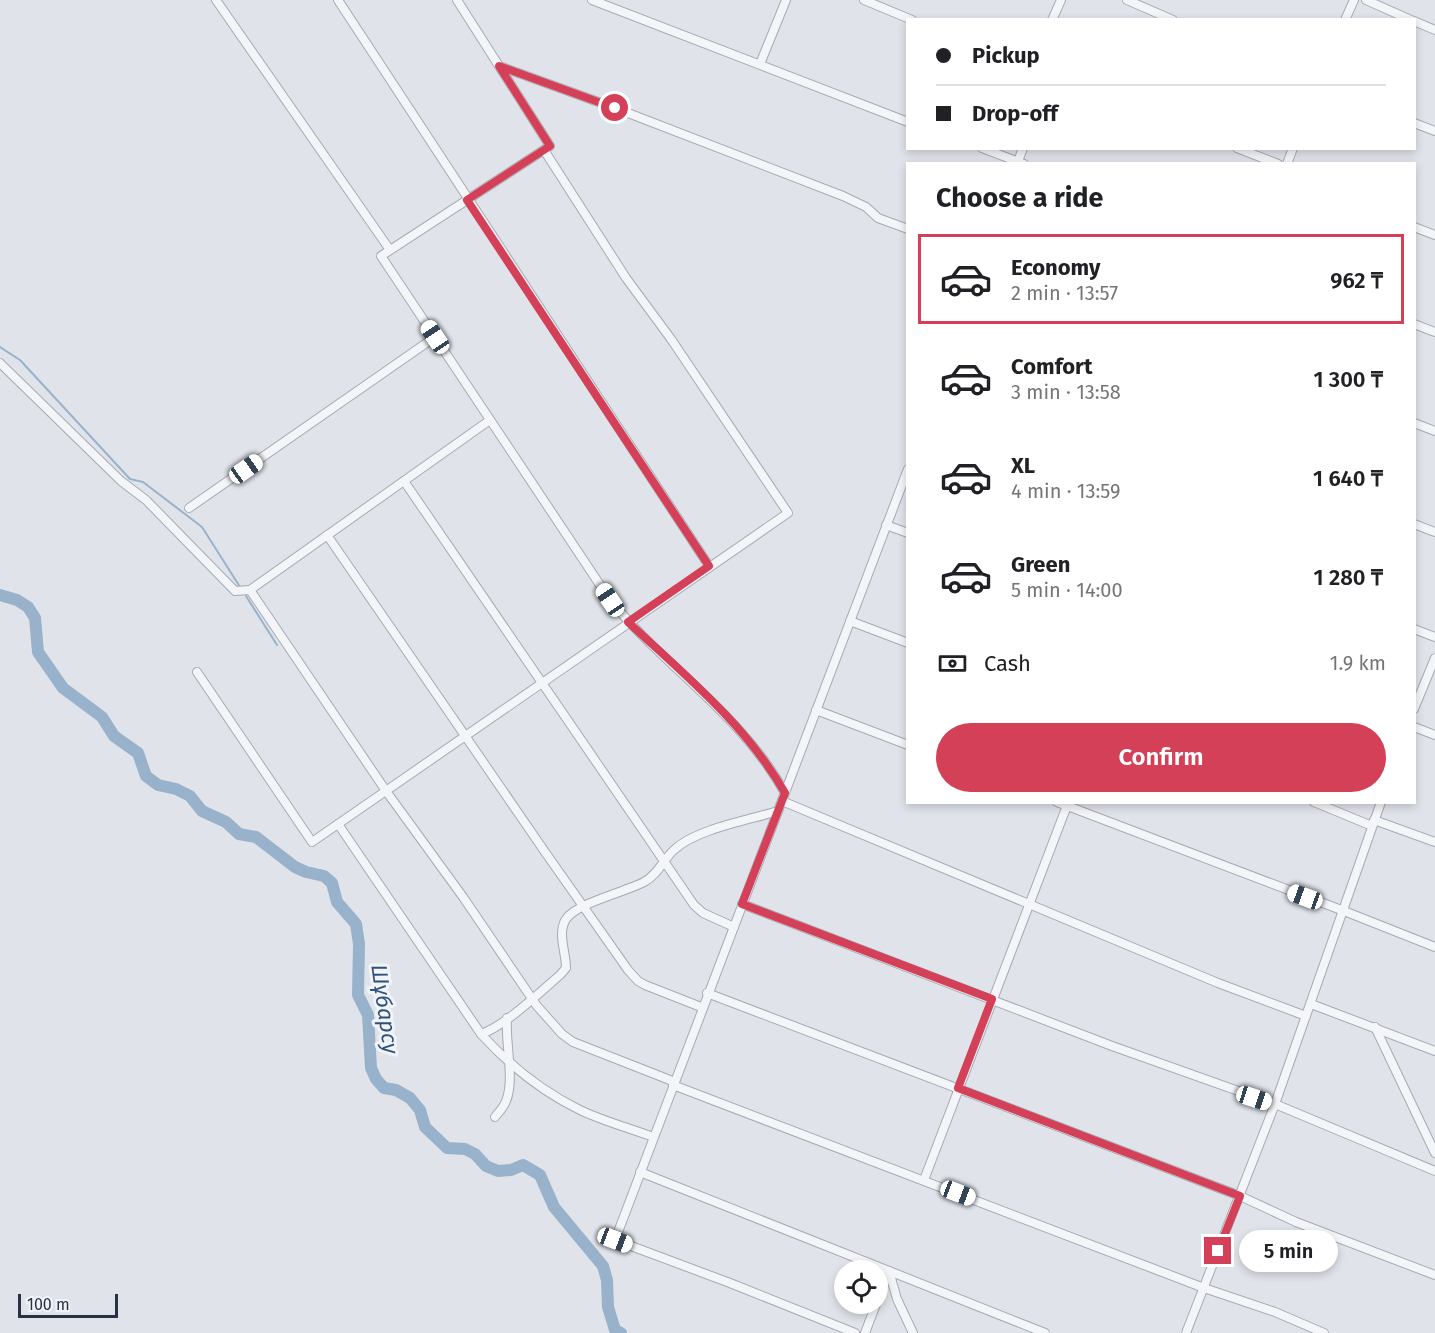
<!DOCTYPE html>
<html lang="en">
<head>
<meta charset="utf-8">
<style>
	body { margin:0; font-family:"Fira Sans",sans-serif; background:#f2f2f2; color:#202124; height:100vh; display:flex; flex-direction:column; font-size:22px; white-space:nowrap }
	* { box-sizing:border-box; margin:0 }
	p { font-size:20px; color:#757577 }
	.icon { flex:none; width:33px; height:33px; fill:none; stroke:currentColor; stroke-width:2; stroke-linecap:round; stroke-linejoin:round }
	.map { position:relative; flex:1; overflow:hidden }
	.sheet { position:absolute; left:906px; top:162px; width:510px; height:642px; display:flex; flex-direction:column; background:#fff; border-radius:0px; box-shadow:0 3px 9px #0003 }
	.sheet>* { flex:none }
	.top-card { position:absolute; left:906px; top:18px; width:510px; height:132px; border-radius:0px; box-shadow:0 3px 9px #0003; display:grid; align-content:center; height:132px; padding:0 30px; background:#fff }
	.controls { position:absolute; left:834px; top:1260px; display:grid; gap:12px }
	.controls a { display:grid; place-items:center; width:54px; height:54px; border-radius:50%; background:#fff; box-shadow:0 3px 9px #0003; font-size:30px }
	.scale { position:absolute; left:18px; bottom:15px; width:100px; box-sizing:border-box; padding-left:6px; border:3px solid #283242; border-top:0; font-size:16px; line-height:21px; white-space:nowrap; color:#283242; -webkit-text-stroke:4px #f0f3f7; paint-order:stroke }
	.end { position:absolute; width:27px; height:27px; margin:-14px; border:8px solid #d44058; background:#fff; box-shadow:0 0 0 3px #fff }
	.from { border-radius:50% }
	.bubble { position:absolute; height:42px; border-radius:21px; background:#fff; box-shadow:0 3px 9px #0003; font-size:20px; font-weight:600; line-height:42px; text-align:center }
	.car { position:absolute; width:18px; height:36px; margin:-18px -9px; border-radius:8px; box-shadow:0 0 4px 2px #0007; background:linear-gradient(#fff 24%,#345 0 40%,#fff 0 76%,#345 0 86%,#fff 0) }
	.top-card b { display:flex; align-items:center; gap:21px; height:57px; font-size:22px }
	.top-card b+b { border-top:2px solid #e0e0e0 }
	.top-card i { width:15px; height:15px; background:#202124 }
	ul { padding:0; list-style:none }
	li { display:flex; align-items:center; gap:18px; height:90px; margin:0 12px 9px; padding:0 18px; border:3px solid transparent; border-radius:0px }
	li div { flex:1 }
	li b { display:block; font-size:22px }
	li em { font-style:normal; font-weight:600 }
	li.selected { border-color:#d44058 }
	li>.icon { width:54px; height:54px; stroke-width:1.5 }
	h2 { padding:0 30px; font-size:27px; line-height:72px }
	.pay { display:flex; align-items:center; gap:15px; height:66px; padding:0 30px; font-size:22px }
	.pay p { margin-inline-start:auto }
	.button { display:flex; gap:12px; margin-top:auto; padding:12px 30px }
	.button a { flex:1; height:69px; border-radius:36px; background:#d44058; color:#fff; font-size:24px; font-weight:600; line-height:69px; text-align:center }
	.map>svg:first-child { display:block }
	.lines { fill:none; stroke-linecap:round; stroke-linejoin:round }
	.stream { stroke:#99b2cb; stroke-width:2 }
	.river { stroke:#99b2cb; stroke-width:12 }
	.street-casing { stroke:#a5abb4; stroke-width:10 }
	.street { stroke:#f3f5f8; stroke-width:8 }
	.route { stroke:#d44058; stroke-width:8 }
	.labels { text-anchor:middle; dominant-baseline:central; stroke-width:6; stroke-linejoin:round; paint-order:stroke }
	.water-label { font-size:22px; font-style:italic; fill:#305178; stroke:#f0f3f7 }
</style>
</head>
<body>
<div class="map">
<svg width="1435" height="1333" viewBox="0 0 1435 1333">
	<rect width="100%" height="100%" fill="#e0e4ea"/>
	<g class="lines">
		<g class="stream">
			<polyline points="0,347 20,360 130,479 143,482 202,527 240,587"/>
			<polyline points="246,596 277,645"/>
		</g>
		<polyline class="river" points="0,595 17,600 28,607 35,618 38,652 63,688 102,717 114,736 138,753 146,776 158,785 176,789 190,796 202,811 226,822 239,834 256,837 295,867 306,872 324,876 332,883 337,902 356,924 359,944 358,995 368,1015 371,1068 376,1079 384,1088 396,1090 410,1098 420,1110 425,1127 447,1148 465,1149 475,1154 486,1166 498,1171 511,1170 523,1165 540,1175 554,1207 603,1266 607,1280 608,1307 615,1330 621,1333"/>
		<g class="street-casing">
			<g id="street">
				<polyline points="216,0 390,250"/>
				<polyline points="338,0 709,566"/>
				<path d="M 457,0 L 550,146 L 381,256 L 610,600 C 665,667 742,715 785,793"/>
				<polyline points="592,0 908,122"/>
				<polyline points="864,0 912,20"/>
				<polyline points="1127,0 1173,20"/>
				<polyline points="1366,0 1411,20"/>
				<polyline points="1052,20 1061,0"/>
				<polyline points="1345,20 1354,0"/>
				<polyline points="1414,21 1435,30"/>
				<polyline points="760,64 786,0"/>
				<polyline points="499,66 615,108 843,196 866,207 878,218 908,229"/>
				<polyline points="1414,123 1435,131"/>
				<polyline points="982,148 1024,164"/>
				<polyline points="1237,148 1278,164"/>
				<polyline points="1017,164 1023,148"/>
				<polyline points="1287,164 1293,148"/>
				<polyline points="1414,227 1435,235"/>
				<polyline points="1414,324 1435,332"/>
				<polyline points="0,363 121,481 146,500 235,591 250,590 490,420"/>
				<polyline points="1414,423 1435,431"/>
				<polyline points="404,481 694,905 703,913 734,927"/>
				<polyline points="189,508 435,337"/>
				<polyline points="1414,524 1435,532"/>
				<polyline points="886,525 908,533"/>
				<polyline points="327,535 545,852 628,970 638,981 645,985 701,1007"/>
				<polyline points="250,590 386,791 463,897 537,1006 562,1034 573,1042 675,1082"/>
				<polyline points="850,621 908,643"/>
				<polyline points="1414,629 1435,637"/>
				<polyline points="197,672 312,842 788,513 671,339 626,278 544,150"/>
				<polyline points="1414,709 1435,658"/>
				<polyline points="816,710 908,745"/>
				<polyline points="1414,727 1435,735"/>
				<polyline points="782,801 1218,983 1306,1016"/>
				<polyline points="1057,802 1344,911 1435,947"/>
				<polyline points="1314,802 1372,826"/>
				<polyline points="1374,820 1435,842"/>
				<path d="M 338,824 L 481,1034 C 510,1066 541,1091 580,1110 C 603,1121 629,1128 653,1137"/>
				<polyline points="742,904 1112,1046 1275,1104 1435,1171"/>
				<polyline points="707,993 1240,1196 1296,1222 1435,1275"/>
				<polyline points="1311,1004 1435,1051"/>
				<polyline points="1375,1027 1435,1153"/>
				<path d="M 481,1034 C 505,1026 540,992 560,975 L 566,968 C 566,952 557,933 566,919 C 577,903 625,892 644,882 C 658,875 664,858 675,849 C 697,829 749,820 778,811"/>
				<polyline points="673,1085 1204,1288 1275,1312 1324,1333"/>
				<path d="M 495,1117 C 499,1112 504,1107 506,1101 C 515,1080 505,1043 507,1018"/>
				<polyline points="640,1172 1045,1333"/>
				<polyline points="924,1180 1068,803"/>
				<polyline points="889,1271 897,1299 913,1333"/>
				<polyline points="878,1300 889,1271"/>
				<polyline points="855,1333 730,1283 615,1240 908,469"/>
				<polyline points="865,1333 876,1304"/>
				<polyline points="1186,1333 1275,1104 1381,802"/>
			</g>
		</g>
		<use href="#street" class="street"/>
	</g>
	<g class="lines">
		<path class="route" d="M 615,108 L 499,66 L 550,146 L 467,200 L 709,566 L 628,622 C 684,674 747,726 785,793 L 742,904 L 992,999 L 958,1088 L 1240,1196 L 1218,1251"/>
	</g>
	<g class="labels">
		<g class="water-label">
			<text transform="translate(385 1009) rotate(82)">Шұбарсу</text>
		</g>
	</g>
</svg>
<div class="controls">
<a><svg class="icon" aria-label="locate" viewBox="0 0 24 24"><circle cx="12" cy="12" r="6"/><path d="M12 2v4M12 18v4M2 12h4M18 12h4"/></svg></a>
</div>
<div class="scale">100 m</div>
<i class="end from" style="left:615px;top:108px"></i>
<i class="end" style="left:1218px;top:1251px"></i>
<div class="bubble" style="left:1239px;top:1230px;width:99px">5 min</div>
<i class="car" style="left:435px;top:337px;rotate:326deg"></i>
<i class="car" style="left:246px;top:469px;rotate:55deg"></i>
<i class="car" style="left:610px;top:600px;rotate:326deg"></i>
<i class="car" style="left:1305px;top:897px;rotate:290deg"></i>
<i class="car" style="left:1254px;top:1098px;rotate:108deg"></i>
<i class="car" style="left:958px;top:1193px;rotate:111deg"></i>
<i class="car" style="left:615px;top:1240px;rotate:111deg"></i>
<div class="top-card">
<b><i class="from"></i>Pickup</b>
<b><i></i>Drop-off</b>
</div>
<section class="sheet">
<h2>Choose a ride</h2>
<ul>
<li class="selected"><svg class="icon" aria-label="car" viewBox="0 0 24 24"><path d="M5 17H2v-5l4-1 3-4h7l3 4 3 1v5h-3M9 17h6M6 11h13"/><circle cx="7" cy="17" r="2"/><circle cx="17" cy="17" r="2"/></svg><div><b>Economy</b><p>2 min · 13:57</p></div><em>962 ₸</em></li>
<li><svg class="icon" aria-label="car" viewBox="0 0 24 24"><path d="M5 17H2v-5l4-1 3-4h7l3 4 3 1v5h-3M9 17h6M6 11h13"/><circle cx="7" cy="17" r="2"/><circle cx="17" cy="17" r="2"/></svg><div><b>Comfort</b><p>3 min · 13:58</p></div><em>1 300 ₸</em></li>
<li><svg class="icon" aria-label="car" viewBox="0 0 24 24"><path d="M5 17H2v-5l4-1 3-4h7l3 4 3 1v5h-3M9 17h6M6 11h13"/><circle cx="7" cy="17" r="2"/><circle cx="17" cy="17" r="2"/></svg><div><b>XL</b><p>4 min · 13:59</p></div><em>1 640 ₸</em></li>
<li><svg class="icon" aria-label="car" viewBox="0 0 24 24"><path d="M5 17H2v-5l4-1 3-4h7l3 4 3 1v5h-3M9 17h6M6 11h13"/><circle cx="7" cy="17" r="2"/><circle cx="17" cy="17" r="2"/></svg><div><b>Green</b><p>5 min · 14:00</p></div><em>1 280 ₸</em></li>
</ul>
<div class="pay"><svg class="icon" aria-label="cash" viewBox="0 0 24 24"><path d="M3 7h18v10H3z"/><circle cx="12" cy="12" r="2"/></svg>Cash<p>1.9 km</p></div>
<div class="button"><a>Confirm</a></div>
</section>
</div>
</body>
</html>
